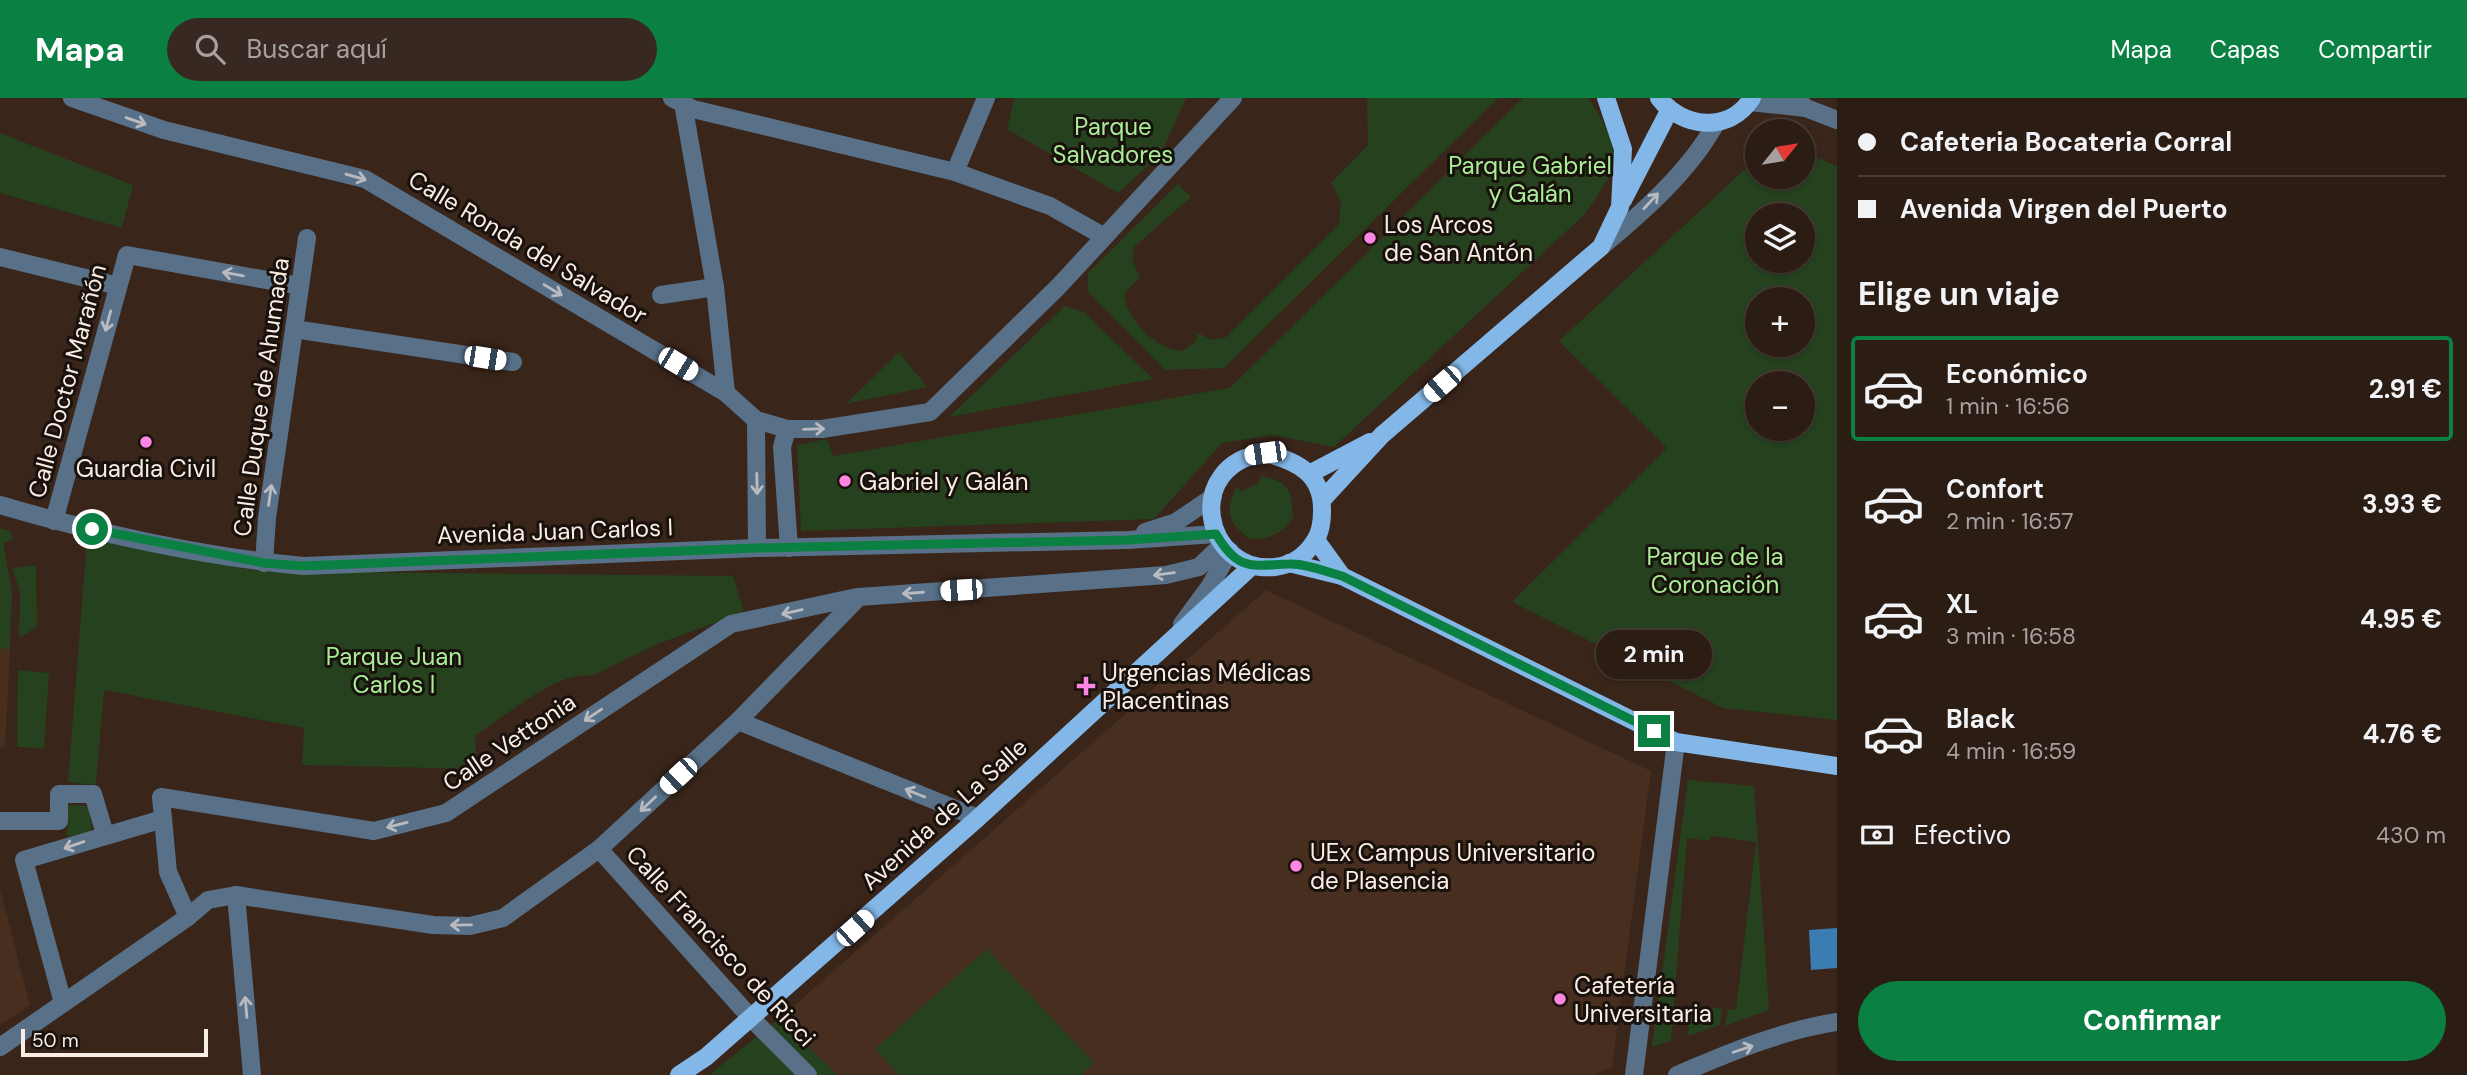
<!DOCTYPE html>
<html lang="es">
<head>
<meta charset="utf-8">
<style>
	body { margin:0; font-family:"DM Sans",sans-serif; background:#372922; color:#f1f3f6; height:100vh; display:flex; flex-direction:column; font-size:26px; white-space:nowrap }
	* { box-sizing:border-box; margin:0 }
	p { font-size:23px; color:#a6a1a0 }
	.icon { flex:none; width:38px; height:38px; fill:none; stroke:currentColor; stroke-width:2; stroke-linecap:round; stroke-linejoin:round }
	.map { position:relative; flex:1; overflow:hidden }
	.sheet { display:flex; flex-direction:column; background:#2b1c14; width:630px }
	.sheet>* { flex:none }
	.hud { display:grid; align-content:center; height:154px; padding:0 21px; background:#2b1c14 }
	.needle { width:46px; rotate:60deg }
	.buttons { position:absolute; left:1745px; top:21px; display:grid; gap:14px }
	.buttons a { display:grid; place-items:center; width:70px; height:70px; border-radius:50%; background:#2b1c14; box-shadow:0 2px 5px #0004,0 0 0 2px #473a34; font-size:35px }
	.scale { position:absolute; left:21px; bottom:18px; width:187px; box-sizing:border-box; padding-left:7px; border:4px solid #faede5; border-top:0; font-size:19px; line-height:24px; white-space:nowrap; color:#faede5; -webkit-text-stroke:5px #19110c; paint-order:stroke }
	.end { position:absolute; width:32px; height:32px; margin:-16px; border:9px solid #0b8043; background:#fff; box-shadow:0 0 0 4px #fff }
	.from { border-radius:50% }
	.bubble { position:absolute; height:49px; border-radius:24px; background:#2b1c14; box-shadow:0 2px 5px #0004,0 0 0 2px #473a34; font-size:23px; font-weight:700; line-height:49px; text-align:center }
	.car { position:absolute; width:21px; height:42px; margin:-21px -10px; border-radius:9px; box-shadow:0 0 5px 2px #0007; background:linear-gradient(#fff 24%,#345 0 40%,#fff 0 76%,#345 0 86%,#fff 0) }
	.hud b { display:flex; align-items:center; gap:24px; height:66px; font-size:26px }
	.hud b+b { border-top:2px solid #473a34 }
	.hud i { width:18px; height:18px; background:#f1f3f6 }
	ul { padding:0; list-style:none }
	li { display:flex; align-items:center; gap:21px; height:105px; margin:0 14px 10px; padding:0 7px; border:4px solid transparent; border-radius:7px }
	li div { flex:1 }
	li b { display:block; font-size:26px }
	li em { font-style:normal; font-weight:700 }
	li.on { border-color:#0b8043 }
	li>.icon { width:63px; height:63px; stroke-width:1.5 }
	h2 { padding:0 21px; font-size:32px; line-height:84px }
	.pay { display:flex; align-items:center; gap:18px; height:77px; padding:0 21px; font-size:26px }
	.pay p { margin-inline-start:auto }
	.action { display:flex; gap:14px; margin-top:auto; padding:14px 21px }
	.action a { flex:1; height:80px; border-radius:42px; background:#0b8043; color:#fff; font-size:28px; font-weight:700; line-height:80px; text-align:center }
	header { display:flex; align-items:center; gap:42px; box-sizing:border-box; height:98px; padding:0 35px; background:#0b8043; color:#fff }
	header strong { font-size:33px }
	nav { display:flex; gap:38px; margin-inline-start:auto; font-size:24px }
	.search { width:490px; height:63px; background:#372922; display:flex; align-items:center; gap:18px; box-sizing:border-box; padding:0 24px; border-radius:38px; color:#a6a1a0; font-size:26px }
	main { display:flex; flex:1; min-height:0 }
	.map>svg:first-child { display:block }
	.built { fill:#472e1f }
	.green { fill:#25411e; fill-rule:evenodd }
	.water { fill:#3b7db1 }
	.lines { fill:none; stroke-linecap:round; stroke-linejoin:round }
	.minor { stroke:#587188; stroke-width:18 }
	.major { stroke:#83b7e7; stroke-width:18 }
	.oneway { stroke:#b9bbc0 }
	.route { stroke:#0b8043; stroke-width:9 }
	.poi-dot { fill:#fd86e3; stroke:#19110c; stroke-width:2.5 }
	.labels { text-anchor:middle; dominant-baseline:central; stroke-width:6; stroke-linejoin:round; paint-order:stroke }
	.park-label { font-size:24px; fill:#a9ee97; stroke:#19110c }
	.poi-label { font-size:24px; fill:#faede5; stroke:#19110c; text-anchor:start }
	.street-label { font-size:24px; fill:#faede5; stroke:#19110c }
</style>
</head>
<body>
<header>
<strong>Mapa</strong>
<div class="search"><svg class="icon" aria-label="search" viewBox="0 0 24 24"><circle cx="10" cy="10" r="6"/><path d="M15 15l6 6"/></svg>Buscar aquí</div>
<nav><a>Mapa</a><a>Capas</a><a>Compartir</a></nav>
</header>
<main>
<div class="map">
<svg width="1837" height="977" viewBox="0 0 1837 977">
	<rect width="100%" height="100%" fill="#39251a"/>
	<g class="built">
		<polygon points="1266,492 1651,673 1612,969 1594,977 838,977 779,921"/>
		<polygon points="0,550 10,551 5,649 0,650"/>
		<polygon points="0,791 30,907 0,927"/>
	</g>
	<g class="green">
		<polygon points="1014,0 1186,0 1161,56 1118,95 1007,31"/>
		<path d="M 1367,0 L 1498,0 L 1224,270 L 1165,272 L 1088,194 L 1088,175 L 1178,86 L 1191,99 L 1134,149 L 1132,161 L 1140,180 L 1124,195 C 1125,219 1157,253 1182,253 L 1195,244 L 1198,235 L 1212,242 L 1226,239 L 1339,126 L 1341,104 L 1331,85 L 1368,47 Z"/>
		<path d="M 1523,0 L 1588,0 C 1624,52 1621,67 1584,117 L 1334,349 L 1272,337 L 1222,345 L 1154,421 L 801,433 L 797,347 L 827,341 L 833,358 L 1230,290 Z"/>
		<polygon points="0,35 133,87 122,130 0,95"/>
		<path d="M 1803,54 L 1837,68 L 1837,622 L 1723,610 L 1512,504 L 1667,350 L 1559,243 L 1757,60 L 1757,79 L 1802,79 ZM 1802,117 L 1802,163 L 1757,163 L 1757,117 ZM 1757,201 L 1802,201 L 1802,247 L 1757,247 ZM 1757,285 L 1802,285 L 1802,331 L 1757,331 Z"/>
		<polygon points="1065,208 1084,214 1153,281 949,319"/>
		<polygon points="899,254 927,289 846,306"/>
		<path d="M 1261,378 C 1289,384 1292,391 1293,419 C 1282,436 1270,441 1250,441 C 1228,425 1225,414 1236,389 L 1242,393 L 1259,385 Z"/>
		<polygon points="0,430 10,433 13,441 3,445 12,493 10,551 0,550"/>
		<path d="M 87,441 L 258,473 L 733,478 L 744,514 L 655,547 L 592,578 C 561,570 501,621 475,638 L 477,671 L 302,667 L 304,630 L 104,592 L 96,687 L 68,684 Z"/>
		<polygon points="36,467 37,529 19,540 20,494 12,470"/>
		<polygon points="18,572 49,575 44,650 17,649"/>
		<polygon points="1688,682 1754,688 1769,912 1725,928 1728,911 1736,912 1756,744 1711,738 1710,743 1687,740 1671,943 1652,949"/>
		<polygon points="68,707 89,708 92,733 67,739"/>
		<polygon points="987,851 1094,965 1081,977 899,977 875,951"/>
		<polygon points="1690,907 1722,911 1720,927 1688,938"/>
		<polygon points="779,921 838,977 709,977"/>
	</g>
	<polygon class="water" points="1837,830 1837,870 1811,872 1809,832"/>
	<g class="lines">
		<g class="minor">
			<polyline points="72,0 164,32 365,81 726,295 756,322 787,331 822,331 930,314 1058,189 1233,0"/>
			<polyline points="672,0 693,11 955,74 1050,108 1103,138"/>
			<polyline points="1798,2 1806,10 1837,22"/>
			<polyline points="1749,4 1806,10"/>
			<polyline points="683,5 715,189 726,295"/>
			<polyline points="955,74 986,0"/>
			<path d="M 1601,149 C 1642,115 1690,73 1716,25"/>
			<polyline points="0,159 118,188"/>
			<polyline points="661,197 715,189"/>
			<polyline points="294,231 513,264"/>
			<polyline points="756,322 757,450"/>
			<polyline points="787,331 782,349 789,450"/>
			<path d="M 0,407 C 95,435 205,459 303,468 L 757,450 L 1128,442 L 1216,436"/>
			<polyline points="54,423 127,157 300,188"/>
			<polyline points="1145,434 1176,424 1213,399"/>
			<polyline points="264,465 267,420 307,140"/>
			<polyline points="1182,526 1210,488 1230,453"/>
			<polyline points="738,623 978,720"/>
			<polyline points="0,723 59,723 59,696 93,696 105,736"/>
			<polyline points="599,751 751,920 808,977"/>
			<polyline points="236,797 252,977"/>
			<polyline points="188,819 168,774 161,699 374,733 446,715 731,526 857,499"/>
			<polyline points="63,905 24,762 163,721"/>
			<polyline points="0,949 188,819 208,802 236,797 433,827 470,828 503,820 599,751 738,623 859,499 1166,477 1199,469 1222,447"/>
			<polyline points="1634,977 1676,644"/>
			<path d="M 1677,977 C 1728,955 1783,932 1837,924"/>
		</g>
		<g class="major">
			<path d="M 1659,0 C 1682,30 1729,36 1752,0"/>
			<polyline points="1623,102 1669,13"/>
			<path d="M 1265,355 C 1297,363 1323,376 1322,413 C 1322,424 1321,435 1314,444 C 1305,458 1292,467 1275,469 C 1203,476 1182,366 1265,355 Z"/>
			<polyline points="1311,375 1370,344"/>
			<polyline points="1323,401 1382,337 1601,149 1620,109 1623,51 1606,0"/>
			<polyline points="1316,442 1342,478"/>
			<polyline points="1289,465 1342,478 1676,644 1837,668"/>
			<polyline points="679,977 706,959 978,720 1252,468"/>
		</g>
	</g>
	<defs><path id="oneway-shaft" d="M-6 0H5M1.5-3L5.5 0L1.5 3" fill="none" stroke-width="1.6" stroke-linecap="round" stroke-linejoin="round" transform="scale(1.75)"/></defs>
	<g class="oneway">
		<use href="#oneway-shaft" transform="translate(136 23) rotate(19)"/>
		<use href="#oneway-shaft" transform="translate(356 79) rotate(16)"/>
		<use href="#oneway-shaft" transform="translate(1651 103) rotate(-47)"/>
		<use href="#oneway-shaft" transform="translate(233 176) rotate(-170)"/>
		<use href="#oneway-shaft" transform="translate(553 192) rotate(31)"/>
		<use href="#oneway-shaft" transform="translate(108 223) rotate(105)"/>
		<use href="#oneway-shaft" transform="translate(814 331) rotate(-2)"/>
		<use href="#oneway-shaft" transform="translate(757 386) rotate(89)"/>
		<use href="#oneway-shaft" transform="translate(270 397) rotate(-82)"/>
		<use href="#oneway-shaft" transform="translate(1164 476) rotate(172)"/>
		<use href="#oneway-shaft" transform="translate(913 495) rotate(176)"/>
		<use href="#oneway-shaft" transform="translate(792 514) rotate(167)"/>
		<use href="#oneway-shaft" transform="translate(593 617) rotate(146)"/>
		<use href="#oneway-shaft" transform="translate(915 695) rotate(-158)"/>
		<use href="#oneway-shaft" transform="translate(648 706) rotate(137)"/>
		<use href="#oneway-shaft" transform="translate(397 727) rotate(166)"/>
		<use href="#oneway-shaft" transform="translate(74 747) rotate(161)"/>
		<use href="#oneway-shaft" transform="translate(461 827) rotate(179)"/>
		<use href="#oneway-shaft" transform="translate(246 909) rotate(-95)"/>
		<use href="#oneway-shaft" transform="translate(1743 951) rotate(-18)"/>
	</g>
	<g class="lines">
		<path class="route" d="M 92,431 L 264,465 L 303,468 L 757,450 L 1128,442 L 1216,436 C 1239,475 1253,467 1289,466 C 1305,465 1327,474 1342,478 L 1654,633"/>
	</g>
	<g class="poi-dot">
		<circle cx="1370" cy="140" r="7"/>
		<circle cx="146" cy="344" r="7"/>
		<circle cx="845" cy="383" r="7"/>
		<path d="M1082.5 577.5h7v7h7v7h-7v7h-7v-7h-7v-7h7z"/>
		<circle cx="1296" cy="768" r="7"/>
		<circle cx="1560" cy="901" r="7"/>
	</g>
	<g class="labels">
		<g class="park-label">
			<text x="1113" y="28">Parque<tspan x="1113" dy="28">Salvadores</tspan></text>
			<text x="1530" y="67">Parque Gabriel<tspan x="1530" dy="28">y Galán</tspan></text>
			<text x="1715" y="458">Parque de la<tspan x="1715" dy="28">Coronación</tspan></text>
			<text x="394" y="558">Parque Juan<tspan x="394" dy="28">Carlos I</tspan></text>
		</g>
		<g class="poi-label">
			<text x="1384" y="126">Los Arcos<tspan x="1384" dy="28">de San Antón</tspan></text>
			<text x="146" y="370" text-anchor="middle">Guardia Civil</text>
			<text x="859" y="383">Gabriel y Galán</text>
			<text x="1102" y="574">Urgencias Médicas<tspan x="1102" dy="28">Placentinas</tspan></text>
			<text x="1310" y="754">UEx Campus Universitario<tspan x="1310" dy="28">de Plasencia</tspan></text>
			<text x="1574" y="887">Cafetería<tspan x="1574" dy="28">Universitaria</tspan></text>
		</g>
		<g class="street-label">
			<text transform="translate(528 149) rotate(31)">Calle Ronda del Salvador</text>
			<text transform="translate(67 283) rotate(-75)">Calle Doctor Marañón</text>
			<text transform="translate(261 299) rotate(-82)">Calle Duque de Ahumada</text>
			<text transform="translate(555 433) rotate(-2)">Avenida Juan Carlos I</text>
			<text transform="translate(509 644) rotate(-34)">Calle Vettonia</text>
			<text transform="translate(944 716) rotate(-42)">Avenida de La Salle</text>
			<text transform="translate(721 848) rotate(47)">Calle Francisco de Ricci</text>
		</g>
	</g>
</svg>
<div class="buttons">
<a><svg class="needle" viewBox="-14 -14 28 28"><path d="M0-13l5 13h-10z" fill="#e53935"/><path d="M0 13l5-13h-10z" fill="#a6a1a0"/></svg></a>
<a><svg class="icon" aria-label="layers" viewBox="0 0 24 24"><path d="M12 4l9 5-9 5-9-5zM3 14l9 5 9-5"/></svg></a>
<a>+</a>
<a>−</a>
</div>
<div class="scale">50 m</div>
<i class="end from" style="left:92px;top:431px"></i>
<i class="end" style="left:1654px;top:633px"></i>
<div class="bubble" style="left:1596px;top:532px;width:116px">2 min</div>
<i class="car" style="left:485px;top:260px;rotate:99deg"></i>
<i class="car" style="left:678px;top:266px;rotate:121deg"></i>
<i class="car" style="left:1442px;top:286px;rotate:229deg"></i>
<i class="car" style="left:1265px;top:355px;rotate:262deg"></i>
<i class="car" style="left:961px;top:492px;rotate:266deg"></i>
<i class="car" style="left:678px;top:678px;rotate:227deg"></i>
<i class="car" style="left:855px;top:830px;rotate:48deg"></i>
</div>
<section class="sheet">
<div class="hud">
<b><i class="from"></i>Cafeteria Bocateria Corral</b>
<b><i></i>Avenida Virgen del Puerto</b>
</div>
<h2>Elige un viaje</h2>
<ul>
<li class="on"><svg class="icon" aria-label="car" viewBox="0 0 24 24"><path d="M5 17H2v-5l4-1 3-4h7l3 4 3 1v5h-3M9 17h6M6 11h13"/><circle cx="7" cy="17" r="2"/><circle cx="17" cy="17" r="2"/></svg><div><b>Económico</b><p>1 min · 16:56</p></div><em>2.91 €</em></li>
<li><svg class="icon" aria-label="car" viewBox="0 0 24 24"><path d="M5 17H2v-5l4-1 3-4h7l3 4 3 1v5h-3M9 17h6M6 11h13"/><circle cx="7" cy="17" r="2"/><circle cx="17" cy="17" r="2"/></svg><div><b>Confort</b><p>2 min · 16:57</p></div><em>3.93 €</em></li>
<li><svg class="icon" aria-label="car" viewBox="0 0 24 24"><path d="M5 17H2v-5l4-1 3-4h7l3 4 3 1v5h-3M9 17h6M6 11h13"/><circle cx="7" cy="17" r="2"/><circle cx="17" cy="17" r="2"/></svg><div><b>XL</b><p>3 min · 16:58</p></div><em>4.95 €</em></li>
<li><svg class="icon" aria-label="car" viewBox="0 0 24 24"><path d="M5 17H2v-5l4-1 3-4h7l3 4 3 1v5h-3M9 17h6M6 11h13"/><circle cx="7" cy="17" r="2"/><circle cx="17" cy="17" r="2"/></svg><div><b>Black</b><p>4 min · 16:59</p></div><em>4.76 €</em></li>
</ul>
<div class="pay"><svg class="icon" aria-label="cash" viewBox="0 0 24 24"><path d="M3 7h18v10H3z"/><circle cx="12" cy="12" r="2"/></svg>Efectivo<p>430 m</p></div>
<div class="action"><a>Confirmar</a></div>
</section>
</main>
</body>
</html>
